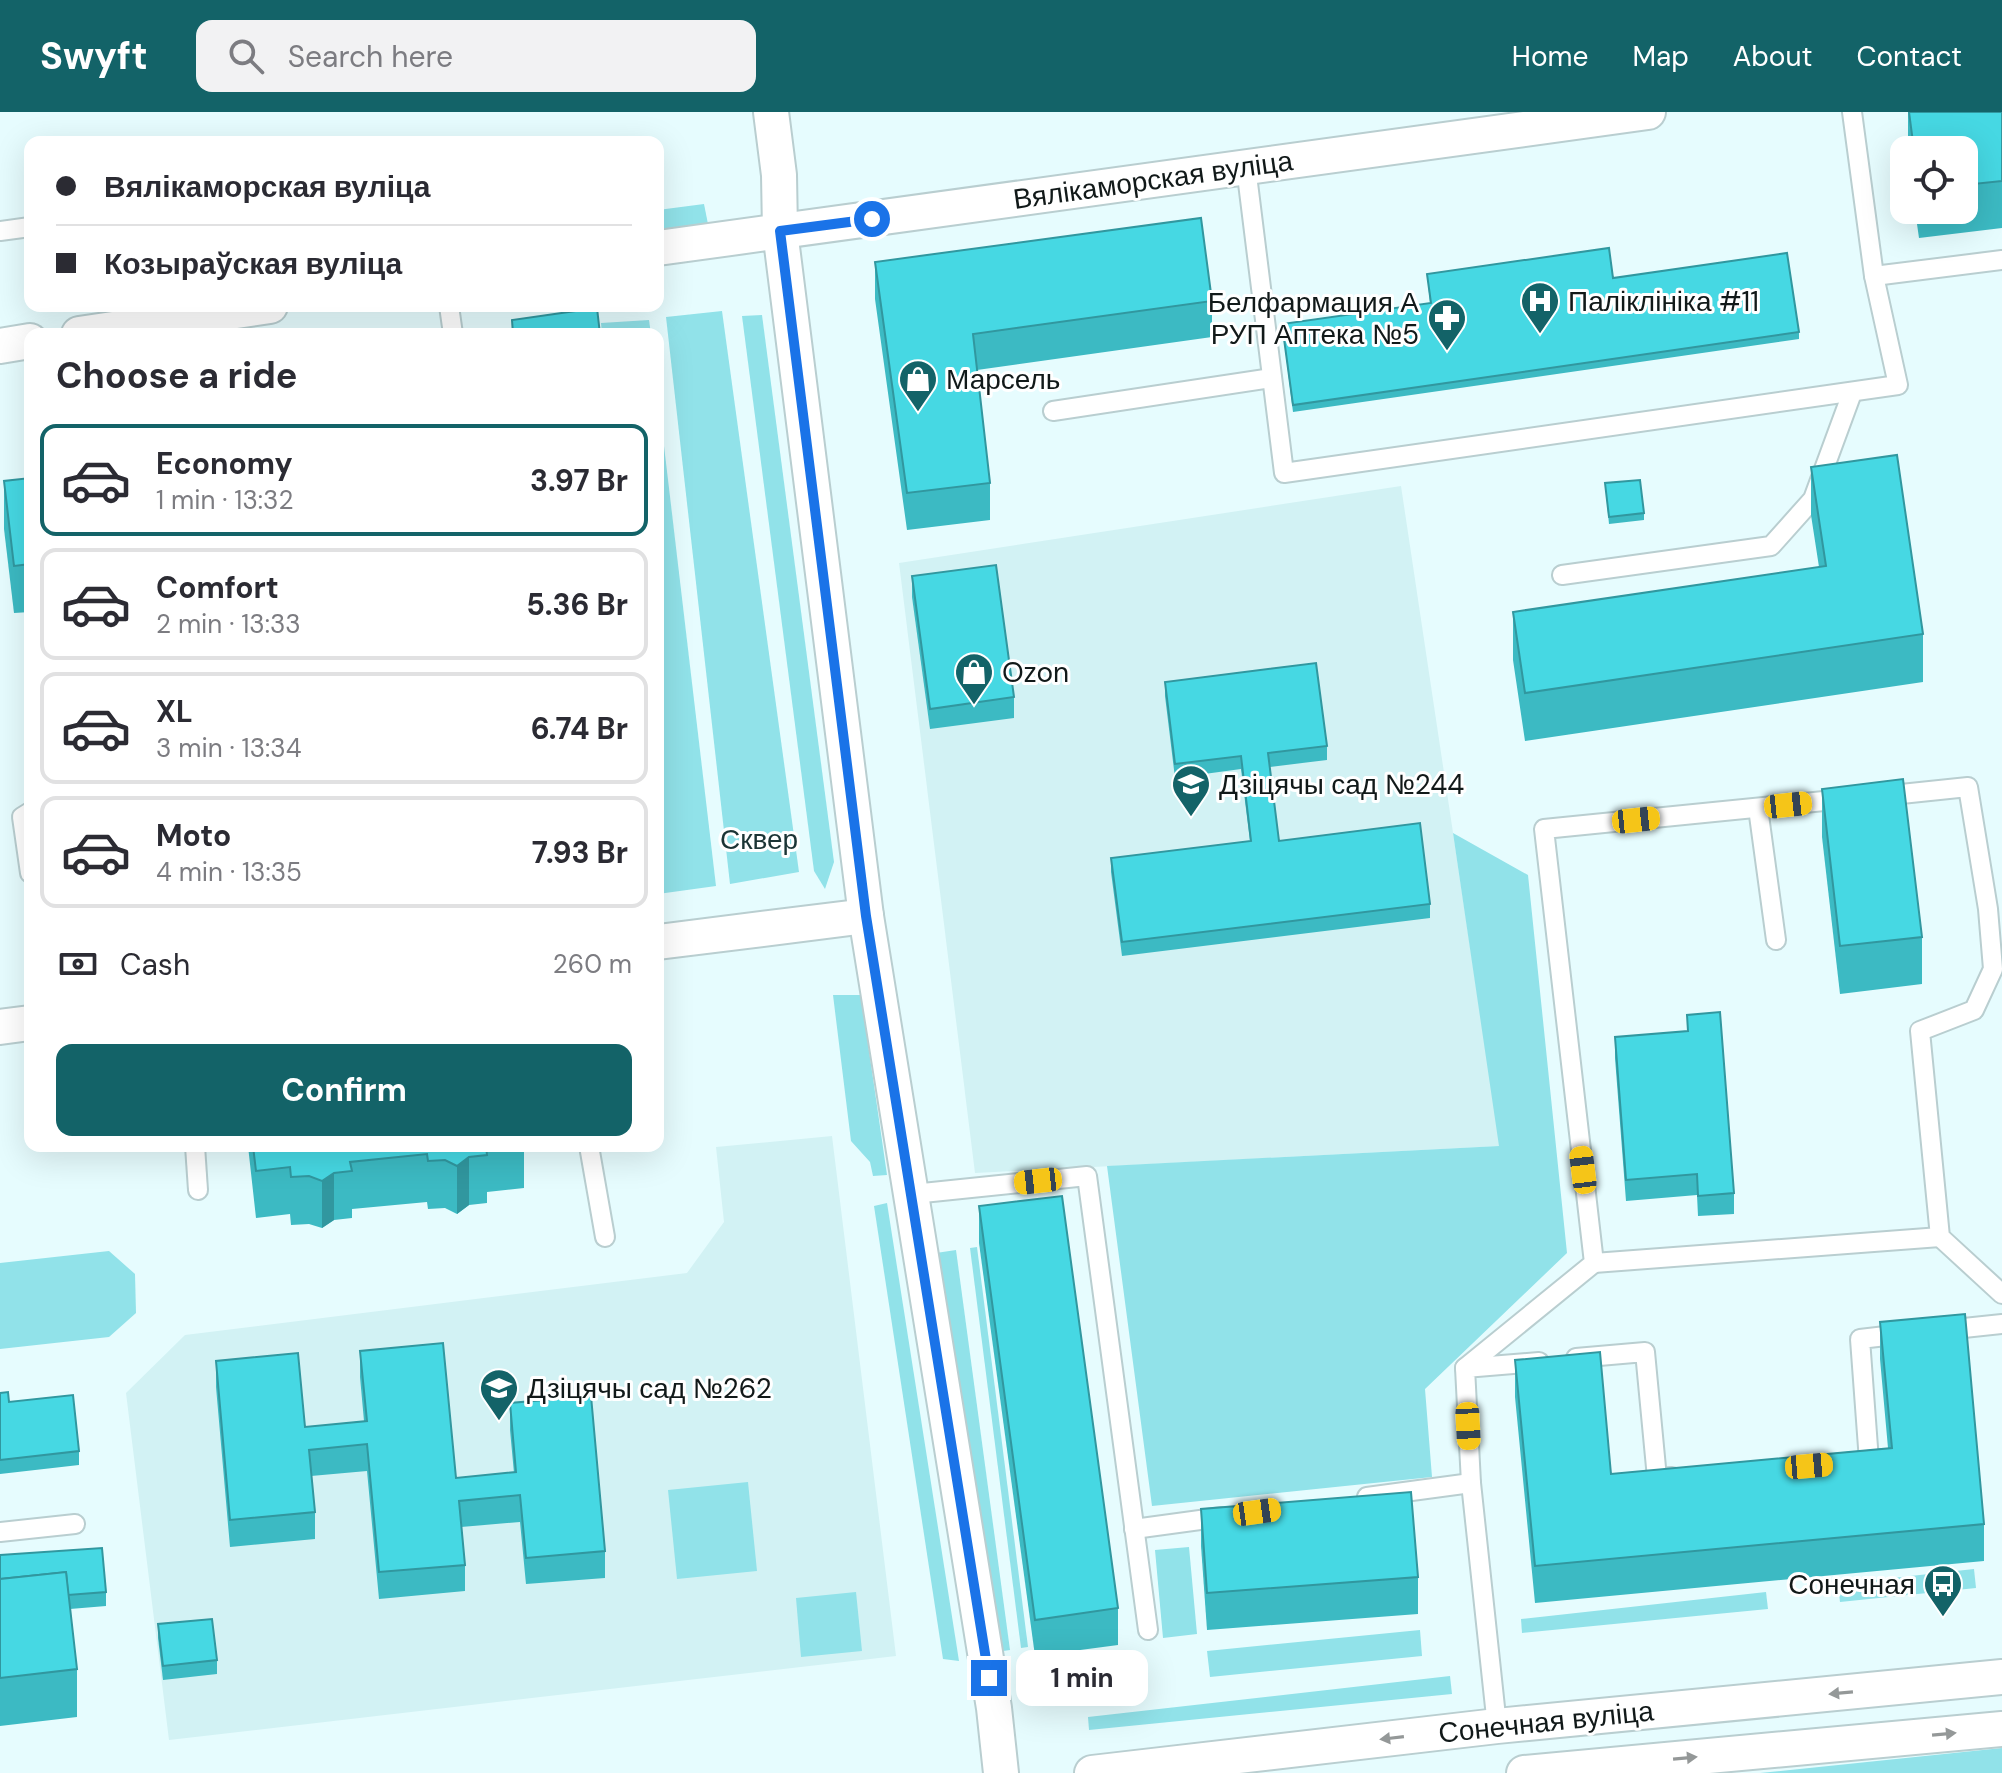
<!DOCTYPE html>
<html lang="en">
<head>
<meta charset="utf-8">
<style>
	body { margin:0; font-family:"DM Sans",sans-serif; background:#f2f2f3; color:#2b2b33; height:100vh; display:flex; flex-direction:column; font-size:30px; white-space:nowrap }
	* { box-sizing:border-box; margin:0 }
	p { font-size:26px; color:#7c7c81 }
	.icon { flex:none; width:44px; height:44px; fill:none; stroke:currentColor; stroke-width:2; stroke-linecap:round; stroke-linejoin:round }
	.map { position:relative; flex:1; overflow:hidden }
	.drawer { position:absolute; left:24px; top:216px; width:640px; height:824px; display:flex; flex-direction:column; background:#fff; border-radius:16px; box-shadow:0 8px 32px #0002 }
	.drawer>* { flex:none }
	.top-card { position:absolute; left:24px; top:24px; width:640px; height:176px; border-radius:16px; box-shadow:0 8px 32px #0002; display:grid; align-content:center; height:176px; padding:0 32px; background:#fff }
	.tools { position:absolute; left:1890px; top:24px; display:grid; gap:16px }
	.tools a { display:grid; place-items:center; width:88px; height:88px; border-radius:16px; background:#fff; box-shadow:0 8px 32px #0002; font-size:40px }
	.end { position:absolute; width:36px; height:36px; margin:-18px; border:10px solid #1a73e8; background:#fff; box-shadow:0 0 0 4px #fff }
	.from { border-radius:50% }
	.bubble { position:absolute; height:56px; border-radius:16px; background:#fff; box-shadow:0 8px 32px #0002; font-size:26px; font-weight:700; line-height:56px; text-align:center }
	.car { position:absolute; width:24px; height:48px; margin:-24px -12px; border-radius:10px; box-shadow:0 0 6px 2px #0007; background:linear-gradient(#f5c518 24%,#345 0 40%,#f5c518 0 76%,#345 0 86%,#f5c518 0) }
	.top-card b { display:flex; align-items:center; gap:28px; height:76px; font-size:30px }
	.top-card b+b { border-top:2px solid #e1e1e2 }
	.top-card i { width:20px; height:20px; background:#2b2b33 }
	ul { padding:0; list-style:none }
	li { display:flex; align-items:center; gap:24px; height:112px; margin:0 16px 12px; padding:0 16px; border:4px solid #e1e1e2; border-radius:16px }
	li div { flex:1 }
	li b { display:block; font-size:30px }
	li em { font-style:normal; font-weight:700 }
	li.on { border-color:#136368 }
	li>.icon { width:72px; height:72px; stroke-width:1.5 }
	h2 { padding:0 32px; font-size:36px; line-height:96px }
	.pay { display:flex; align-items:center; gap:20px; height:88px; padding:0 32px; font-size:30px }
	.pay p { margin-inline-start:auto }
	.button { display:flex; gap:16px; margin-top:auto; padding:16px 32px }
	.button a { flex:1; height:92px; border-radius:16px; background:#136368; color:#fff; font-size:32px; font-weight:700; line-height:92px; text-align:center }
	header { display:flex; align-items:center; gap:48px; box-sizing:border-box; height:112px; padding:0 40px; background:#136368; color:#fff }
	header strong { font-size:38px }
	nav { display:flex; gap:44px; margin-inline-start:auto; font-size:28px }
	.search { width:560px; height:72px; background:#f2f2f3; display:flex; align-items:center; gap:20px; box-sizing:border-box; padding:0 28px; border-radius:16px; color:#7c7c81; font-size:30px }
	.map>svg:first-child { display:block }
	.built { fill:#d2f2f4 }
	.green { fill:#91e2e9 }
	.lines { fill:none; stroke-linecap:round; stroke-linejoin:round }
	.lane-casing { stroke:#b9ced0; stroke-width:22 }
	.street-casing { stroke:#b9ced0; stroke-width:38 }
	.lane { stroke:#fff; stroke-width:18 }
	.street { stroke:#fff; stroke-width:34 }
	.wall { fill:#3cbac3 }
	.shaded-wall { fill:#31979f }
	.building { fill:#46d8e3; stroke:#31979f; stroke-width:2 }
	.oneway { fill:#949898 }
	.route { stroke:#1a73e8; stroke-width:10 }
	.labels { text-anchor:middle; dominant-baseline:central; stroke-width:6; stroke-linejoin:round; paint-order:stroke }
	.street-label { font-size:28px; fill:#111919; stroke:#fff }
	.poi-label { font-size:28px; fill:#111919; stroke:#fff; text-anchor:start }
	.park-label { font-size:28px; fill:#1b3435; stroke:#fff }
</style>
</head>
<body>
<header>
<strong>Swyft</strong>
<div class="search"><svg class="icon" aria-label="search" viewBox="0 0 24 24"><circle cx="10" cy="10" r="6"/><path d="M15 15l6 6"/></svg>Search here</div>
<nav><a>Home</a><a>Map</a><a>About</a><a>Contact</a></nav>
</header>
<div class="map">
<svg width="2002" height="1661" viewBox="0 0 2002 1661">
	<rect width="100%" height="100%" fill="#e6fcfe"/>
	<g class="built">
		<polygon points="1401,374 1500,1034 975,1061 899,451"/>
		<polygon points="832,1024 896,1544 169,1628 126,1281 185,1223 687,1161 724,1110 716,1035"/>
	</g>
	<g class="green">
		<polygon points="704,92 708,112 658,118 658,98"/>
		<polygon points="722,199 799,760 730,772 666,205"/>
		<polygon points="762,203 834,750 825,777 814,759 742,204"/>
		<polygon points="649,208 651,222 602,222 601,211"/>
		<polygon points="658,283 716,774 658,782"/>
		<polygon points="1453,721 1528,763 1567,1141 1425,1277 1432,1365 1152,1394 1107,1054 1499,1034"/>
		<polygon points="833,883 861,883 887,1063 873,1064 870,1050 851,1029"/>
		<polygon points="887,1091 959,1549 943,1547 874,1094"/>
		<polygon points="977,1135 1028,1535 1021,1536 970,1136"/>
		<polygon points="956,1138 1010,1538 989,1541 936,1141"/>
		<polygon points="109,1139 135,1162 136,1201 109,1225 0,1237 0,1151"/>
		<polygon points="748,1370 757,1459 677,1467 668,1378"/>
		<polygon points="1189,1435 1197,1522 1163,1526 1155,1438"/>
		<polygon points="1974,1457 1976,1476 1840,1490 1838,1472"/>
		<polygon points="856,1480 862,1539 801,1545 796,1486"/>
		<polygon points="1766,1480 1768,1497 1522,1521 1521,1507"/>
		<polygon points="1420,1518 1422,1544 1210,1565 1207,1539"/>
		<polygon points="1450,1564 1452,1582 1089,1618 1088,1605"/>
		<polygon points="2002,1636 2002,1661 1760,1661"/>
	</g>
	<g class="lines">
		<g class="lane-casing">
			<g id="lane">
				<polyline points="1246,55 1284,361 1898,273 1874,164 1852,0"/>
				<polyline points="0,119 30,115"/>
				<polyline points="1874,164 2002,148"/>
				<polyline points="449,194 453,222"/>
				<polyline points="1053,299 1272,266"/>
				<polyline points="1562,463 1771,434 1813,387 1852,281"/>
				<polyline points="1882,684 1968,675 1988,797 1993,857 1974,898 1920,919 1940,1125 2002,1182"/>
				<polyline points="1758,696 1776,828"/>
				<polyline points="30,700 22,705 30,761"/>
				<polyline points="195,1034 198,1078"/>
				<polyline points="589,1034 605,1125"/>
				<polyline points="913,1082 1087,1064 1148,1518"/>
				<polyline points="1594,1151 1940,1125"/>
				<polyline points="1945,1218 2002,1212"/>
				<polyline points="1576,1246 1645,1240 1657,1366 1672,1365"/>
				<polyline points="1465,1256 1594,1151 1544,717 1844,687"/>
				<polyline points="1857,1350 1869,1349 1860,1227 1903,1222"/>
				<polyline points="1367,1385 1471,1371"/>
				<polyline points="1134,1417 1222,1405"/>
				<polyline points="0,1420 75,1412"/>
				<polyline points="1497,1614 1471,1371 1465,1256 1539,1250"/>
			</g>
		</g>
		<g class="street-casing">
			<g id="street">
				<polyline points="771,0 779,63 780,119 866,804 994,1596 1001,1661"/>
				<polyline points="658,136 1648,0"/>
				<polyline points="79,222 270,194"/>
				<polyline points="0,234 30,229"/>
				<polyline points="658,830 866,804"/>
				<polyline points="0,915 30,911"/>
				<polyline points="1092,1661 1497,1614 2002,1565"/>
				<polyline points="1524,1661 2002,1617"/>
			</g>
		</g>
		<use href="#lane" class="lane"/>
		<use href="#street" class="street"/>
	</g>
	<g class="wall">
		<polygon points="1908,0 2002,0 2002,116 1919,126 1915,98 1964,98 1964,38 1908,38"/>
		<polygon points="875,150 1212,189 1212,225 977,258 990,371 990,408 907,418 875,187"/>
		<polygon points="1427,162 1613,166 1799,220 1799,227 1293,300 1282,212 1430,191"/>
		<polygon points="1811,355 1923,522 1923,570 1525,629 1513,548 1513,500 1819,455 1811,403"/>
		<polygon points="30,366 30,500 14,501 4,417 4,369"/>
		<polygon points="1605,371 1644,401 1644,408 1609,412"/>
		<polygon points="912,464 1014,585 1014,606 930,617 912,485"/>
		<polygon points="1165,570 1327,634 1327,648 1269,655 1279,729 1430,792 1430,806 1122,844 1111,760 1111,746 1250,729 1241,657 1175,666 1165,584"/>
		<polygon points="1822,677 1922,825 1922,872 1840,882 1822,725"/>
		<polygon points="1687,903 1734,1081 1734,1102 1698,1104 1697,1083 1626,1089 1615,946 1615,925 1687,919"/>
		<polygon points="248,1034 524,1034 524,1076 487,1080 487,1091 469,1093 457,1102 445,1096 428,1097 427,1090 352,1097 352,1106 334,1108 322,1116 309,1112 291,1113 290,1102 256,1106"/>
		<polygon points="979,1094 1118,1496 1118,1533 1035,1544 979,1131"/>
		<polygon points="1880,1210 1984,1412 1984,1449 1535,1491 1515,1285 1515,1248 1611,1362 1888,1336 1880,1247"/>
		<polygon points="360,1239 456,1366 514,1361 510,1318 510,1291 605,1439 605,1466 526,1472 520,1410 461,1415 465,1453 465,1479 379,1487 367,1359 311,1364 315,1400 315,1427 230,1435 216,1275 216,1249 305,1315 364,1309 360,1265"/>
		<polygon points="0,1281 9,1290 79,1339 79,1353 0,1362"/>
		<polygon points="1201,1397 1418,1465 1418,1502 1207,1518 1201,1434"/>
		<polygon points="0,1443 106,1480 106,1494 70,1497 77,1557 77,1605 0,1614"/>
		<polygon points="158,1512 217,1548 217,1562 163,1568 158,1526"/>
	</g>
	<g class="shaded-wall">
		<polygon points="469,1045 469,1093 457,1102 457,1054"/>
		<polygon points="334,1061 334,1108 322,1116 322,1069"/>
	</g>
	<g class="building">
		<polygon points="1909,0 2002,0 2002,69 1964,73 1964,38 1914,38"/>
		<polygon points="1201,106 1212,189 973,222 990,371 907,381 875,150"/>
		<polygon points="1609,136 1613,166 1787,141 1799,220 1293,293 1282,212 1431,191 1427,162"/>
		<polygon points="597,196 600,222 513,222 512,208"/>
		<polygon points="1897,343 1923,522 1525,581 1513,500 1826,454 1811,355"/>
		<polygon points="30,366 30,452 14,454 4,369"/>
		<polygon points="1640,368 1644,401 1609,405 1605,371"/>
		<polygon points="996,453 1014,585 930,597 912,464"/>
		<polygon points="1316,551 1327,634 1268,641 1279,729 1420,711 1430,792 1122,830 1111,746 1251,729 1241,644 1175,652 1165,570"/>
		<polygon points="1903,667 1922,825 1840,834 1822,677"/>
		<polygon points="1720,900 1734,1081 1698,1084 1697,1062 1626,1068 1615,925 1688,919 1687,903"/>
		<polygon points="253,1034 486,1034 487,1043 469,1045 457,1054 445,1048 428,1049 427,1042 350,1050 352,1059 334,1061 322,1069 309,1064 291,1065 290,1055 256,1059"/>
		<polygon points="1062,1084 1118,1496 1035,1508 979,1094"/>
		<polygon points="1965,1202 1984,1412 1535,1454 1515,1248 1600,1240 1611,1362 1892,1336 1880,1210"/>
		<polygon points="443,1231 456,1366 516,1360 510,1291 591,1284 605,1439 526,1446 520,1383 459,1389 465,1453 379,1460 367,1332 309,1338 315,1400 230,1408 216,1249 298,1241 305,1315 367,1309 360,1239"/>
		<polygon points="8,1280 9,1290 73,1283 79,1339 0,1348 0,1281"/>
		<polygon points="1411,1380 1418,1465 1207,1481 1201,1397"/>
		<polygon points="102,1436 106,1480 68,1483 66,1460 0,1467 0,1443"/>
		<polygon points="66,1460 77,1557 0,1566 0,1467"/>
		<polygon points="212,1507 217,1548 163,1554 158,1512"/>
	</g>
	<defs><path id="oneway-solid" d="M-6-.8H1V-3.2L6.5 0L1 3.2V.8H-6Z" transform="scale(2)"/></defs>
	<g class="oneway">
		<use href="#oneway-solid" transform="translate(1841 1581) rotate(175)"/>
		<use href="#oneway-solid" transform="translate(1944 1622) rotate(-5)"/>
		<use href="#oneway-solid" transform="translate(1392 1626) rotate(173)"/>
		<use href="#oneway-solid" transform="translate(1685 1646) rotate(-5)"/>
	</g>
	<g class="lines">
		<polyline class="route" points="872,107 780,119 866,804 989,1566"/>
	</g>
	<defs>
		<g id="hospital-pin" transform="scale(2)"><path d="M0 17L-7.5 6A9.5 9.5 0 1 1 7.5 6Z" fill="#136368" stroke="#fff"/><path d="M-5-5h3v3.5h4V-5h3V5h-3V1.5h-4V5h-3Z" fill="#fff"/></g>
		<g id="pharmacy-pin" transform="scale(2)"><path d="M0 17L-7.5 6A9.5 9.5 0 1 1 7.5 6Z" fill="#136368" stroke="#fff"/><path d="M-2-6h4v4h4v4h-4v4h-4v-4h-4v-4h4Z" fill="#fff"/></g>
		<g id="shop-pin" transform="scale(2)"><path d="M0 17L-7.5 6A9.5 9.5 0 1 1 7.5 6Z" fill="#136368" stroke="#fff"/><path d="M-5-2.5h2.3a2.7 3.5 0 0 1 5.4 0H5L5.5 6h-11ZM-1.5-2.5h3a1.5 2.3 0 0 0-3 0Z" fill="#fff"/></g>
		<g id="school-pin" transform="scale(2)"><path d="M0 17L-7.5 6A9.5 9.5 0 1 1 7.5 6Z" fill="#136368" stroke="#fff"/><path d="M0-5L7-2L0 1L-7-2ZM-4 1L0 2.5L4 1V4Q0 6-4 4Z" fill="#fff"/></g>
		<g id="bus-pin" transform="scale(2)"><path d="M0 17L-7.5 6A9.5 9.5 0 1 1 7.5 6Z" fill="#136368" stroke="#fff"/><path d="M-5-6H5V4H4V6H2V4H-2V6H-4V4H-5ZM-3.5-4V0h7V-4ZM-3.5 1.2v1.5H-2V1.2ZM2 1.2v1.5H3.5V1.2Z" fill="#fff"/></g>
	</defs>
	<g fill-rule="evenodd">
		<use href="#hospital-pin" x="1540" y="189"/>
		<use href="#pharmacy-pin" x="1447" y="206"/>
		<use href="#shop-pin" x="918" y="267"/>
		<use href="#shop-pin" x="974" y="560"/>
		<use href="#school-pin" x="1191" y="672"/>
		<use href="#school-pin" x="499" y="1276"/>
		<use href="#bus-pin" x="1943" y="1472"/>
	</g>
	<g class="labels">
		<g class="street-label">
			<text transform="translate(1153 68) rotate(-8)">Вялікаморская вуліца</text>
			<text transform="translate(1546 1610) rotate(-6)">Сонечная вуліца</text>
		</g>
		<g class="poi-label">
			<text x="1568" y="189">Паліклініка #11</text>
			<text x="1419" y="190" text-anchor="end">Белфармация А<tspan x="1419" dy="32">РУП Аптека №5</tspan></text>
			<text x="946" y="267">Марсель</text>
			<text x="1002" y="560">Ozon</text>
			<text x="1219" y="672">Дзіцячы сад №244</text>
			<text x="527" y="1276">Дзіцячы сад №262</text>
			<text x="1915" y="1472" text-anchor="end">Сонечная</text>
		</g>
		<g class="park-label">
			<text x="759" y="727">Сквер</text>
		</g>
	</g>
</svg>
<div class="tools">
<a><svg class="icon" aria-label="locate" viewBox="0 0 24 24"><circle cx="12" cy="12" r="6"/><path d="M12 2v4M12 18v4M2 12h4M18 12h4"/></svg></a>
</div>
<i class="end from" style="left:872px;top:107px"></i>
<i class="end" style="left:989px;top:1566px"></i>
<div class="bubble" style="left:1016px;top:1538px;width:132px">1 min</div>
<i class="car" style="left:1788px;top:693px;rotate:84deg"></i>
<i class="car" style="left:1636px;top:708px;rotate:84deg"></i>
<i class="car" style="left:1583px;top:1058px;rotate:353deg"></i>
<i class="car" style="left:1038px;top:1069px;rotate:264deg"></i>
<i class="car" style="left:1468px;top:1314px;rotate:177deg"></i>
<i class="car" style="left:1809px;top:1354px;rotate:85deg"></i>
<i class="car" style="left:1257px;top:1400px;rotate:82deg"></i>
<div class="top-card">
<b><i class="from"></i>Вялікаморская вуліца</b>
<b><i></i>Козыраўская вуліца</b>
</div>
<section class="drawer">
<h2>Choose a ride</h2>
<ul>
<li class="on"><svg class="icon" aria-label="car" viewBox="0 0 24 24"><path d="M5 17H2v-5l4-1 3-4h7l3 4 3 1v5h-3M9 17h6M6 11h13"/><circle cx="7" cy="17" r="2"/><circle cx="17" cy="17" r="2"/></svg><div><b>Economy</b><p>1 min · 13:32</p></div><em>3.97 Br</em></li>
<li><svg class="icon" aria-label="car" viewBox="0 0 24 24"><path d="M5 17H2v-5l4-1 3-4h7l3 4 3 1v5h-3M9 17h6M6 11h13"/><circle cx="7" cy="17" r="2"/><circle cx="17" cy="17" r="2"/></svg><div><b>Comfort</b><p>2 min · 13:33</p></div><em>5.36 Br</em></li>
<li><svg class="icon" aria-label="car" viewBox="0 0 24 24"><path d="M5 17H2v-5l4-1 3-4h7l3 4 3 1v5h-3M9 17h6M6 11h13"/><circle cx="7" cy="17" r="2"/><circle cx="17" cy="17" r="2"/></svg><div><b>XL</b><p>3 min · 13:34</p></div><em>6.74 Br</em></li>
<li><svg class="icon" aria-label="car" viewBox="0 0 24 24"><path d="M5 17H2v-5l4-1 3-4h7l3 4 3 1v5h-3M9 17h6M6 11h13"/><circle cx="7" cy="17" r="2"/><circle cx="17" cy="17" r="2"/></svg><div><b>Moto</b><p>4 min · 13:35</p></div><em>7.93 Br</em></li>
</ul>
<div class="pay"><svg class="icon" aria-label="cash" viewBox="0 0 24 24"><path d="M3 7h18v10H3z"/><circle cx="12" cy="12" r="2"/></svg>Cash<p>260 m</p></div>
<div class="button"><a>Confirm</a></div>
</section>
</div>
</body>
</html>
